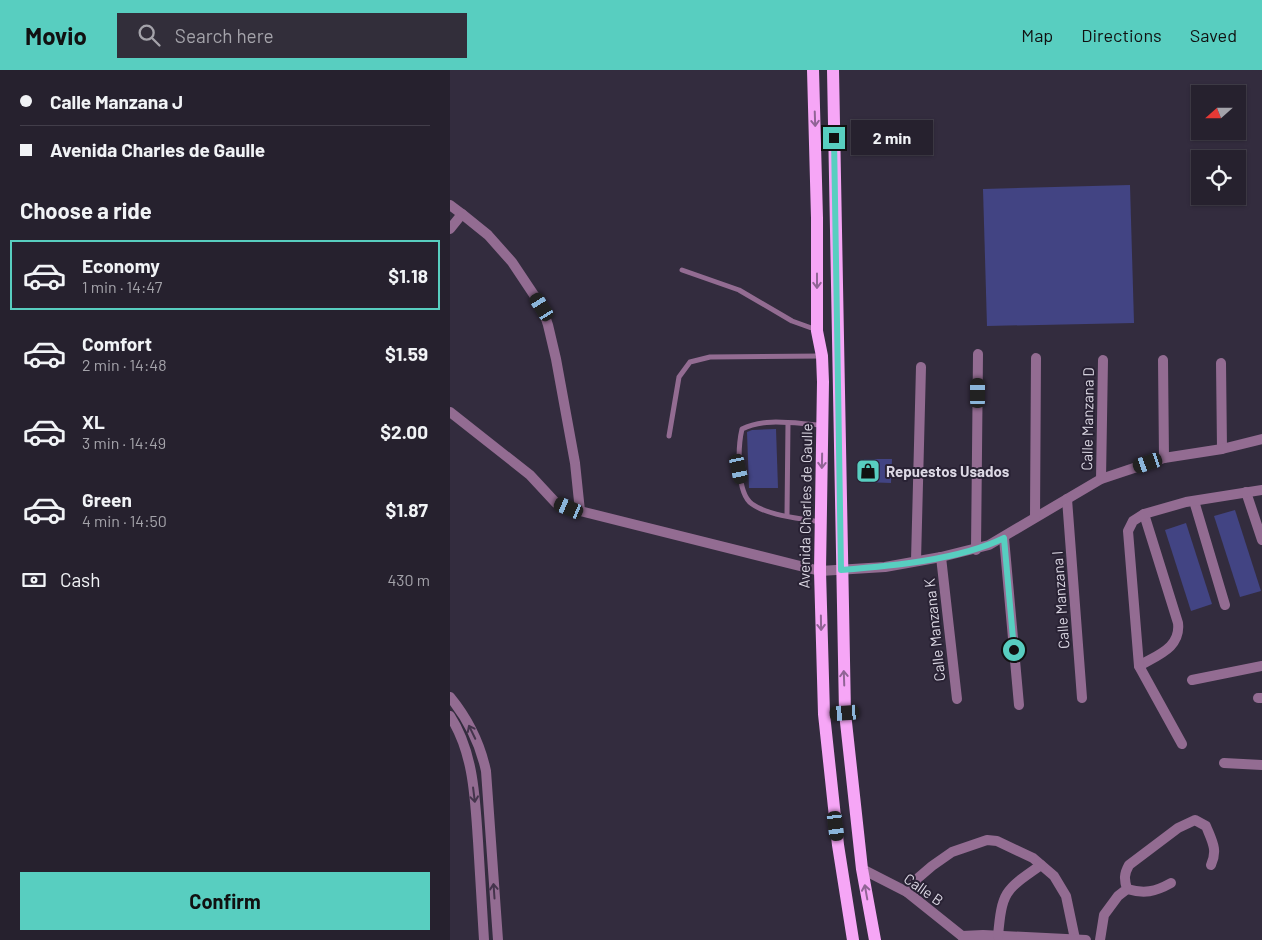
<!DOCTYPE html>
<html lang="en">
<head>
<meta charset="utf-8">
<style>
	body { margin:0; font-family:Barlow,sans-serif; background:#322e3a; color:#f1f3f6; height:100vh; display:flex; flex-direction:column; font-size:19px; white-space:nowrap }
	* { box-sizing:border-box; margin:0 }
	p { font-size:16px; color:#a4a3aa }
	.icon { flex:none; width:28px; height:28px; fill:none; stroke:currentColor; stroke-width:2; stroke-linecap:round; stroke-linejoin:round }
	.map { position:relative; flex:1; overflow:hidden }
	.sheet { display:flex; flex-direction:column; background:#26212e; width:450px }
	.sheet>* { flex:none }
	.banner { display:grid; align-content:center; height:110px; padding:0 20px; background:#26212e }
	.needle { width:32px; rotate:249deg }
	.fabs { position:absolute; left:741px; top:15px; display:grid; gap:10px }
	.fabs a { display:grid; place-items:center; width:55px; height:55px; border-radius:0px; background:#26212e; box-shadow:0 1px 4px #0004,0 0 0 1px #423e4a; font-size:25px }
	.end { position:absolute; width:22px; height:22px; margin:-11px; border:6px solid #58cec0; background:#111; box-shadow:0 0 0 2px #111 }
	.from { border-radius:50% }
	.bubble { position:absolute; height:35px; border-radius:0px; background:#26212e; box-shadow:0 1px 4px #0004,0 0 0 1px #423e4a; font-size:16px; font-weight:700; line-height:35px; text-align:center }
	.car { position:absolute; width:15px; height:30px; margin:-15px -8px; border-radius:6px; box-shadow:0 0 4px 1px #0007; background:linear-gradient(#222 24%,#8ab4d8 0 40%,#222 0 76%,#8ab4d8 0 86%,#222 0) }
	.banner b { display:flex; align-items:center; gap:18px; height:48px; font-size:19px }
	.banner b+b { border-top:1px solid #423e4a }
	.banner i { width:12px; height:12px; background:#f1f3f6 }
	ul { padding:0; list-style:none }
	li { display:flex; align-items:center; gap:15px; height:70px; margin:0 10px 8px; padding:0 10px; border:2px solid transparent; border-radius:0px }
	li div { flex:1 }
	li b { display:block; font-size:19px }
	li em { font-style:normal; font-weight:700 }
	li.selected { border-color:#58cec0 }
	li>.icon { width:45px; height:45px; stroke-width:1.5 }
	h2 { padding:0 20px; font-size:22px; line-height:60px }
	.pay { display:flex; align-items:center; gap:12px; height:55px; padding:0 20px; font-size:19px }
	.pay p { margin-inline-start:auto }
	.action { display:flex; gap:10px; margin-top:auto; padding:10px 20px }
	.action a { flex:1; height:58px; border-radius:0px; background:#58cec0; color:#111; font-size:20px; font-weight:700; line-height:58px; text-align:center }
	header { display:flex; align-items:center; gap:30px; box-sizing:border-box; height:70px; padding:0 25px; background:#58cec0; color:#111 }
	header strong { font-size:24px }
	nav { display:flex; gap:28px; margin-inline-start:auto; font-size:18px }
	.search { width:350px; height:45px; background:#322e3a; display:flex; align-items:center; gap:12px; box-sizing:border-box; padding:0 18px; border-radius:0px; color:#a4a3aa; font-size:19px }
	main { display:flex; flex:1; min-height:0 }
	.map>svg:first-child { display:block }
	.building { fill:#424483 }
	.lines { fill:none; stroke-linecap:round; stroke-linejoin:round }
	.service { stroke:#936c92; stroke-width:5 }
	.minor { stroke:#936c92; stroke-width:10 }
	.primary { stroke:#f6a6f6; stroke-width:12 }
	.oneway { stroke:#906495 }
	.oneway2 { stroke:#44344c }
	.route { stroke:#58cec0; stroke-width:6 }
	.labels { text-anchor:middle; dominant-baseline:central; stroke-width:4; stroke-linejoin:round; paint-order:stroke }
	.street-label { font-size:15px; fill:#dcd8e4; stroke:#292234 }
	.poi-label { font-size:15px; font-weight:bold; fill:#dcd8e4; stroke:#292234; text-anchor:start }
</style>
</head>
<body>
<header>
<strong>Movio</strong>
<div class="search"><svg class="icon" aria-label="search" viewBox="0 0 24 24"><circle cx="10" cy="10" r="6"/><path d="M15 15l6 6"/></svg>Search here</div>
<nav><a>Map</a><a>Directions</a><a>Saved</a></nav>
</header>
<main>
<section class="sheet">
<div class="banner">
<b><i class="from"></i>Calle Manzana J</b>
<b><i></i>Avenida Charles de Gaulle</b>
</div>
<h2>Choose a ride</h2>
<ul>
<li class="selected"><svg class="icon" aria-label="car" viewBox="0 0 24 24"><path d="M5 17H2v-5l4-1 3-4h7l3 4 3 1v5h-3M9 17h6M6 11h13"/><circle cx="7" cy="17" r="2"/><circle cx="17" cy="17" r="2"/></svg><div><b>Economy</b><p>1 min · 14:47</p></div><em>$1.18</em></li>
<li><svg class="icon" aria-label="car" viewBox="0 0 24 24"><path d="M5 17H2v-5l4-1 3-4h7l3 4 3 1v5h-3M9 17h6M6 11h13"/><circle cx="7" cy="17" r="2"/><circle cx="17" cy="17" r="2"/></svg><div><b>Comfort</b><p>2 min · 14:48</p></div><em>$1.59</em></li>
<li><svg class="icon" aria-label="car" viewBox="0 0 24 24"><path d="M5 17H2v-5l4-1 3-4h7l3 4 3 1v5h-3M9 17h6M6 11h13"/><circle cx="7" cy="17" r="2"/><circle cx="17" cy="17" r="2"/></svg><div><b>XL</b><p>3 min · 14:49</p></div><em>$2.00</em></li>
<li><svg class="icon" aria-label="car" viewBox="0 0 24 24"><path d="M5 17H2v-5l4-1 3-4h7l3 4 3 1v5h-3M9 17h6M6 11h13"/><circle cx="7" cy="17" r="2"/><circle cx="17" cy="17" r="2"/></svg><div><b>Green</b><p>4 min · 14:50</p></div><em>$1.87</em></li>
</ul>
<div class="pay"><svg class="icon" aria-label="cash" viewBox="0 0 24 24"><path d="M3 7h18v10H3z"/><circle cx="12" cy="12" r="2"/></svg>Cash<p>430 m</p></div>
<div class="action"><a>Confirm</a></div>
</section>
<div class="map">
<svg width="812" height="870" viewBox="0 0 812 870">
	<rect width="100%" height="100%" fill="#332c3e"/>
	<g class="building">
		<polygon points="680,115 684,253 537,256 533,119"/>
		<polygon points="326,359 328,418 299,418 297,362 302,360"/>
		<polygon points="414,389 442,389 441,413 414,412"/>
		<polygon points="785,440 811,521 790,527 764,446"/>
		<polygon points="736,453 762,534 741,541 715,460"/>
	</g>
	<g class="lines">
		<g class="service">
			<polyline points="232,200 289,220 342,251 367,260"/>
			<polyline points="219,366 229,307 240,292 260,287 372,286"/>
			<polyline points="337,445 338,353"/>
			<path d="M 370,452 C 350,448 319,446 302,434 C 286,423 288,376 292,359 C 316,347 346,354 372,355"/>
		</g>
		<g class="minor">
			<polyline points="0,135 12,144 0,159"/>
			<polyline points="12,144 38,165 62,192 92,237 98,255 106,289 125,393 130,441"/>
			<polyline points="713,290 714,388"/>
			<polyline points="771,293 772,379"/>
			<polyline points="0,342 80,405 106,433 130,441 370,501 435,497 491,487 539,475 651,409 714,388 772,379 812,369"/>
			<polyline points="651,409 653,290"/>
			<polyline points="796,422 812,470"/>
			<polyline points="617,429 632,628"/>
			<polyline points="744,431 775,535"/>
			<polyline points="585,447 586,288"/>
			<polyline points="554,468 569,635"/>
			<polyline points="526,480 528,284"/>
			<polyline points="491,487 507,629"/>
			<polyline points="466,491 471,297"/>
			<path d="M 689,596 C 707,585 731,578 728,553 L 694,444"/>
			<polyline points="742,610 812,596"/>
			<path d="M 0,627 C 18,649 30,673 36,701 L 48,870"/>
			<polyline points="808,628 812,628"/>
			<path d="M 0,646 C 24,683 25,729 28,771 C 30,804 32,837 34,870"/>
			<polyline points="732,674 689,596 678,461 683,451 694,444 736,432 812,420"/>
			<polyline points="774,693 812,695"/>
			<polyline points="412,799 457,822 512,866 515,870"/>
			<path d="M 677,819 C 694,824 705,822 721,813"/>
			<polyline points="457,822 468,808 482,796 502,782 537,770 547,771 583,788 604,806 616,826 625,869"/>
			<polyline points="512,866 533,865 636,870"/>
			<path d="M 548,866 C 552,821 555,820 591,795"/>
			<path d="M 650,870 L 654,845 L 668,826 L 677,819 C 674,809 674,804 679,795 L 728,758 L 745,750 L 756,756 C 762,771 768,780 761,795"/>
		</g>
		<g class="primary">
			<polyline points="363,0 367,148 367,261 372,286 373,312 370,501 374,644 388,775 403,870"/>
			<polyline points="383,0 395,643 412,799 425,870"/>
		</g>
	</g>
	<defs><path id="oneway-shaft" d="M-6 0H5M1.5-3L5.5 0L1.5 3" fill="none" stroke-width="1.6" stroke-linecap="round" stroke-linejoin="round" transform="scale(1.25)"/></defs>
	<g class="oneway">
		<use href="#oneway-shaft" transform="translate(365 49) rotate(88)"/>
		<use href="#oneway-shaft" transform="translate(367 211) rotate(90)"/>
		<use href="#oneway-shaft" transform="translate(372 391) rotate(91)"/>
		<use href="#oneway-shaft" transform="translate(371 553) rotate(89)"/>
		<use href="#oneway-shaft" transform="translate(394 608) rotate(-92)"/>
		<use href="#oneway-shaft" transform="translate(416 822) rotate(-100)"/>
	</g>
	<g class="oneway2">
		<use href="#oneway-shaft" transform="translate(22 662) rotate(-116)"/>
		<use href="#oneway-shaft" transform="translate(24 725) rotate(83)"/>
		<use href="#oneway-shaft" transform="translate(44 821) rotate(-94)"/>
	</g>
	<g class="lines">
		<path class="route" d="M 384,68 L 391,500 C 441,496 509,490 554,468 L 564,580"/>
	</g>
	<defs>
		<g id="shop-square" transform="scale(1.25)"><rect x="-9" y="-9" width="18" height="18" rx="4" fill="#58cec0" stroke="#292234"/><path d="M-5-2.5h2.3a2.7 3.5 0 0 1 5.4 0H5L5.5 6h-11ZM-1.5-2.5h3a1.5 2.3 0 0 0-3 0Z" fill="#111"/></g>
	</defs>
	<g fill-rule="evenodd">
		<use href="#shop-square" x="418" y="401"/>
	</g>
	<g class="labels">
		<g class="street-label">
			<text transform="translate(637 349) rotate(-89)">Calle Manzana D</text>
			<text transform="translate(355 436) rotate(-89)">Avenida Charles de Gaulle</text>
			<text transform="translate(610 530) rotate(-94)">Calle Manzana I</text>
			<text transform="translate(484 560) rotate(-96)">Calle Manzana K</text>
			<text transform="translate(474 819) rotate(35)">Calle B</text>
		</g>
		<g class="poi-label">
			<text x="436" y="401">Repuestos Usados</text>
		</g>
	</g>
</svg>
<div class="fabs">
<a><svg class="needle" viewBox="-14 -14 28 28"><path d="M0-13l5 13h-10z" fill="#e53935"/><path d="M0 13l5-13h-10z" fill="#a4a3aa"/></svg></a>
<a><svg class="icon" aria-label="locate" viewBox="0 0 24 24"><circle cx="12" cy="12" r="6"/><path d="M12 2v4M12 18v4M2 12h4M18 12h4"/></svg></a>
</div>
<i class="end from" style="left:564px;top:580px"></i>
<i class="end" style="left:384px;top:68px"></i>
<div class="bubble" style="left:401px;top:50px;width:82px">2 min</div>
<i class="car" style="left:92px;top:237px;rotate:328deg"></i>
<i class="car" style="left:528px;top:323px;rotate:0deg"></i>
<i class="car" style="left:698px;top:393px;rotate:251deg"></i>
<i class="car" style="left:289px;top:399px;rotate:168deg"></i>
<i class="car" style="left:119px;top:438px;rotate:293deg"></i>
<i class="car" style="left:395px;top:643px;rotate:266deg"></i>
<i class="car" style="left:386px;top:756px;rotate:173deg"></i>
</div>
</main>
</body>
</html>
